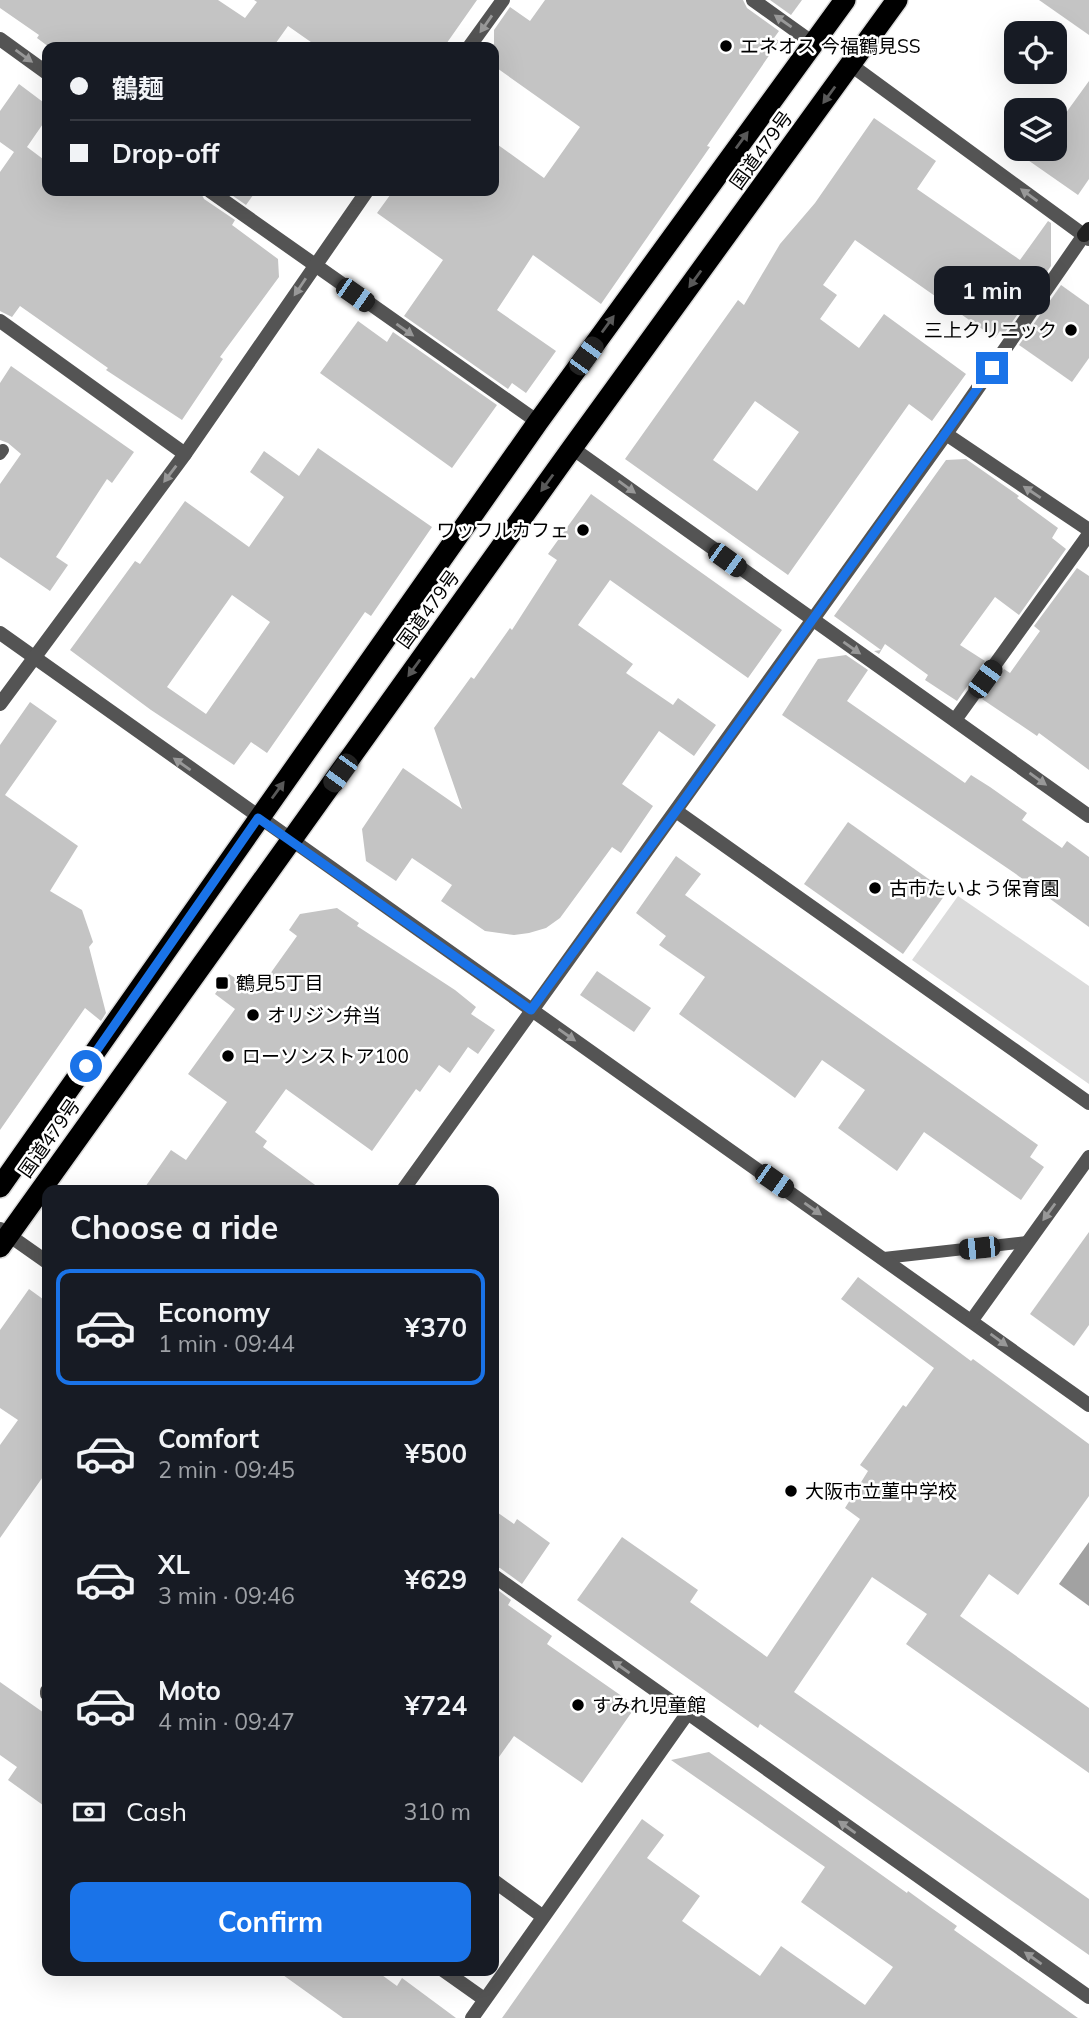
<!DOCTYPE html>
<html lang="en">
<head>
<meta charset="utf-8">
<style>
	body { margin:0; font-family:Mulish,"Noto Sans JP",sans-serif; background:#242831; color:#f1f3f6; height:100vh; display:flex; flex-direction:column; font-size:26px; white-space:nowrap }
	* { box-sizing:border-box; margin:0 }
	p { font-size:23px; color:#9ea1a6 }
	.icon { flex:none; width:38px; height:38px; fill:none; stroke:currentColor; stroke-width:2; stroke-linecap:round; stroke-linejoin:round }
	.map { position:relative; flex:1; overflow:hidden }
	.sheet { position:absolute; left:42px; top:1185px; width:457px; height:791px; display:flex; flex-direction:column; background:#171b24; border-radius:14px; box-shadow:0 7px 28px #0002 }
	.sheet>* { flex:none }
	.guide { position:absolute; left:42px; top:42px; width:457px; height:154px; border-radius:14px; box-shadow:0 7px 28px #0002; display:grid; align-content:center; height:154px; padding:0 28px; background:#171b24 }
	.buttons { position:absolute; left:1004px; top:21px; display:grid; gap:14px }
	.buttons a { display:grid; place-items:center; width:63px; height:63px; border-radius:14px; background:#171b24; box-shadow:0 7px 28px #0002; font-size:35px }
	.end { position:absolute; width:32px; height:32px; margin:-16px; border:9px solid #1a73e8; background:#fff; box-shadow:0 0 0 4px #fff }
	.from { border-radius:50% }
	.bubble { position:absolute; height:49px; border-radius:14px; background:#171b24; box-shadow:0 7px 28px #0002; font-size:23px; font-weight:700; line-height:49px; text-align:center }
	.car { position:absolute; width:21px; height:42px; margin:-21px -10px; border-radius:9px; box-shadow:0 0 5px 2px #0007; background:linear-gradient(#222 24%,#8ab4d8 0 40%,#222 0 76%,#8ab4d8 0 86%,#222 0) }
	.guide b { display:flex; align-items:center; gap:24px; height:66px; font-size:26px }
	.guide b+b { border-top:2px solid #363941 }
	.guide i { width:18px; height:18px; background:#f1f3f6 }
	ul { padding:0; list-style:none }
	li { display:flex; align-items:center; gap:21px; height:116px; margin:0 14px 10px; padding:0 14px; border:4px solid transparent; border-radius:14px }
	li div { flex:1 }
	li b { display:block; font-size:26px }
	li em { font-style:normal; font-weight:700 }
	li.selected { border-color:#1a73e8 }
	li>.icon { width:63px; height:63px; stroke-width:1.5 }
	h2 { padding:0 28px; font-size:32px; line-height:84px }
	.pay { display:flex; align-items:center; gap:18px; height:77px; padding:0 28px; font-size:26px }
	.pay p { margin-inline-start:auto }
	.action { display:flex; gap:14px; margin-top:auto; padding:14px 28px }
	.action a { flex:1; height:80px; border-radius:14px; background:#1a73e8; color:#fff; font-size:28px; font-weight:700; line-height:80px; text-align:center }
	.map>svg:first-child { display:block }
	.green { fill:#dbdbdb }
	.water { fill:#a2a2a2 }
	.building { fill:#c4c4c4; fill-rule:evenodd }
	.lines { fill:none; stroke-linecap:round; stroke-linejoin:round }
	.highway-casing { stroke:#dbdbdb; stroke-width:24 }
	.lane { stroke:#545454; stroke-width:12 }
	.street { stroke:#545454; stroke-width:14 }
	.secondary { stroke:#212121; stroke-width:14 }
	.highway { stroke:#000; stroke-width:21 }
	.oneway { fill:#989898 }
	.oneway2 { fill:#595959 }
	.route { stroke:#1a73e8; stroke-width:9 }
	.poi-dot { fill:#000; stroke:#fff; stroke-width:2.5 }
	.labels { text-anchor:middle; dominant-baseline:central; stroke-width:5; stroke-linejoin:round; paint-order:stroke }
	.poi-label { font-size:19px; fill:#000; stroke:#fff; text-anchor:start }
	.street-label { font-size:19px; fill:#000; stroke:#fff }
</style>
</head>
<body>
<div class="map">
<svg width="1089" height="2018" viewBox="0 0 1089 2018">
	<rect width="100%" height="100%" fill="#fff"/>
	<polygon class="green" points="958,896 1089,986 1089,1084 912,960"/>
	<polygon class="water" points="1089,1542 1089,1606 1059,1584"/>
	<g class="building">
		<polygon points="0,0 218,0 245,18 257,2 254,0 477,0 444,47 318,47 288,26 273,47 49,47 37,38 39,35 0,8"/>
		<polygon points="545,0 743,0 747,8 779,31 774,38 779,41 707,146 710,147 601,304 533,255 497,310 556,351 526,393 512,383 508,389 404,316 443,260 377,213 393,191 494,191 494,142 544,178 580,127 494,66 494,30 510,7 530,21"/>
		<polygon points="770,0 802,0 791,15"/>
		<polygon points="1039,0 1089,0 1089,35"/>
		<polygon points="1089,81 1089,179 1078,195 1012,149 1055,149 1055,128"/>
		<polygon points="19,84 47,105 47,118 27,147 47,162 47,191 200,191 204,199 235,220 232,225 278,259 279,277 220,357 223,359 182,420 106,370 108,368 20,306 12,317 0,311 0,172 14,152 0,142 0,111"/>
		<path d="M 874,118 L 936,161 L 917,189 L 1020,260 L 1048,221 L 1051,223 L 1051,266 L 1004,334 L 1000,331 L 995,338 L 855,240 L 823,285 L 837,295 L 820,319 L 859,348 L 884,314 L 966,374 L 932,421 L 909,404 L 788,575 L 625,459 L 738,300 L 744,305 L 780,244 L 815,203 ZM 755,401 L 799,432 L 757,491 L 713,460 Z"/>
		<polygon points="226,191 256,191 246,205"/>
		<polygon points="1061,285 1089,305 1089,358 1072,382 1019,345"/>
		<polygon points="358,321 387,342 393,332 497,405 452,468 320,373"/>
		<polygon points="11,366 134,452 112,483 107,479 56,557 68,565 50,591 0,557 0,484 21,454 8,443 0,440 0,383"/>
		<path d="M 318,448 L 432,527 L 371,616 L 365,612 L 267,753 L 251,742 L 234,765 L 151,710 L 70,650 L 135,561 L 140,564 L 185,501 L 249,547 L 284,497 L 250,472 L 264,451 L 299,476 ZM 232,595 L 270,622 L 206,714 L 167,687 Z"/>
		<polygon points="966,459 1019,496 1017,498 1058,528 1052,538 1066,549 1019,615 995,597 960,645 985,661 957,701 925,680 928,675 885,644 879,654 874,651 881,650 834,616 946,460"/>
		<polygon points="591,494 782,630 748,678 610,580 578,625 633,664 626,673 673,705 678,698 716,725 694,756 659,731 622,784 653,806 621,853 612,847 560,918 546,928 529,933 514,935 485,931 441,901 452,885 412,858 396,881 366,861 362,829 403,768 462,809 434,728 471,677 474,679 510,628 512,630 557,560 548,554"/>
		<polygon points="1077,568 1089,576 1089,770 1039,733 1037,736 982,699 1004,669 1010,673 1040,631 1034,626"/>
		<polygon points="846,655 868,670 847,701 965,783 971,775 990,787 1027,813 1022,820 1062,848 1067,841 1089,857 1089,927 1013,872 782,715 818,659"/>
		<polygon points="30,702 57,721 5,795 78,846 50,891 82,910 93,942 89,947 106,1013 101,1021 85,1008 0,1130 0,745"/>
		<polygon points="848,822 947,892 903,954 804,884"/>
		<polygon points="676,856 701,874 685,895 1038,1145 1030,1157 1044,1167 1021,1200 924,1132 897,1171 838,1128 865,1090 822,1060 795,1098 679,1014 705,977 659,945 666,936 636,913"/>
		<polygon points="337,908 359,923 357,926 455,990 476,1007 471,1014 495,1030 478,1054 468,1047 450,1073 439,1065 420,1092 416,1089 372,1151 286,1089 255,1132 267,1141 263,1147 322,1190 143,1190 171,1150 186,1160 227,1102 188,1074 235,1009 215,994 229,974 250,988 253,984 260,988 297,936 289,930 300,914"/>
		<polygon points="597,971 651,1008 634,1032 580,995"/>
		<polygon points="1089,1232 1089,1325 1074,1346 1030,1314"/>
		<polygon points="858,1277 971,1361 973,1359 1089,1444 1089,1496 1018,1595 989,1574 960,1616 1089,1708 1089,1773 906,1644 927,1614 872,1577 794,1692 1089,1899 1089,1955 760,1724 758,1728 577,1600 622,1537 698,1590 690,1602 767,1657 860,1519 845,1508 868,1471 860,1465 903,1405 906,1407 934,1368 841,1299"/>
		<polygon points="29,1289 47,1302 47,1471 0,1538 0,1445 18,1420 0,1408 0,1330"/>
		<polygon points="494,1510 514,1524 517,1519 550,1543 522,1584 500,1568 494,1567"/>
		<polygon points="494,1587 511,1600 508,1605 552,1636 547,1644 636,1706 582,1783 514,1736 494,1764"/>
		<polygon points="0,1682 47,1715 47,1808 8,1780 17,1767 0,1755"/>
		<polygon points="709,1752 907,1893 908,1891 930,1907 957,1926 954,1930 1078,2018 502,2018 642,1819 664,1835 647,1858 700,1896 682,1921 760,1976 781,1946 865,2005 893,1967 801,1902 825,1867 671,1760"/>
		<polygon points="276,1970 375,1970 397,1986 402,1978 456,2018 343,2018"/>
	</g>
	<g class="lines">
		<g class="highway-casing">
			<g id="highway">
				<polyline points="0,1187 538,422 845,0"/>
				<polyline points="0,1247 572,448 897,0"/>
			</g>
		</g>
		<g class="lane">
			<polyline points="0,454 3,450"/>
			<polyline points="884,1258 1027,1242"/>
		</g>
		<g class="street">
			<polyline points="753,0 813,43"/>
			<polyline points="0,39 47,73"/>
			<polyline points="469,47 503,0"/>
			<polyline points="851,65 1089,239"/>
			<polyline points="210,191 538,422"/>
			<polyline points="0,321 185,454"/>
			<polyline points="946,434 1089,530"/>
			<polyline points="572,448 1089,816"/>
			<polyline points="0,633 1089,1405"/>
			<polyline points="0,704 185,454 367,191"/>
			<polyline points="955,720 1089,534"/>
			<polyline points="676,811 1089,1103"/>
			<polyline points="403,1190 946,434 1084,235"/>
			<polyline points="0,1229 47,1262"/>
			<polyline points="972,1320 1089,1157"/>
			<polyline points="494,1576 1089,1997"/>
			<polyline points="47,1691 47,1694"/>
			<polyline points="494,1881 542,1916"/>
			<polyline points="443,1970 484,1999"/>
			<polyline points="472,2018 687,1714"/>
		</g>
		<polyline class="secondary" points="1084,235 1089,229"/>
		<use href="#highway" class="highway"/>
	</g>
	<defs><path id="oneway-solid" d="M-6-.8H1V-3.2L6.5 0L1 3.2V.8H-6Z" transform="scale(1.75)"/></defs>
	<g class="oneway">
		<use href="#oneway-solid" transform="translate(783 21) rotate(-145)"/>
		<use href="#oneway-solid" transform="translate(486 24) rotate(125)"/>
		<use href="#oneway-solid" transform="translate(24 56) rotate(36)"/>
		<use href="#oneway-solid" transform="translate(1029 195) rotate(-144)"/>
		<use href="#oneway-solid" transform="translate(300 287) rotate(124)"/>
		<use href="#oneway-solid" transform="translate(405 330) rotate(35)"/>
		<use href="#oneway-solid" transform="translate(170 474) rotate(127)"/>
		<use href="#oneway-solid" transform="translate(627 487) rotate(36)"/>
		<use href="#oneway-solid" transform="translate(1032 492) rotate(-146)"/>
		<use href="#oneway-solid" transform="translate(852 648) rotate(35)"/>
		<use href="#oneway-solid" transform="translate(182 764) rotate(-145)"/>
		<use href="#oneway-solid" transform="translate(1038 779) rotate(36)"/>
		<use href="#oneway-solid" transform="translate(567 1035) rotate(35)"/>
		<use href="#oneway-solid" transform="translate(813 1209) rotate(35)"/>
		<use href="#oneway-solid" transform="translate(1049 1212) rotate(126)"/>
		<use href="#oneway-solid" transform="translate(999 1340) rotate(36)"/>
		<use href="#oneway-solid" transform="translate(621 1667) rotate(-145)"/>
		<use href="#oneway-solid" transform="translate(847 1827) rotate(-145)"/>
		<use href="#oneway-solid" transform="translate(1033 1958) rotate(-145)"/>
	</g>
	<g class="oneway2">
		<use href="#oneway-solid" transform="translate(829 95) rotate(126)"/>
		<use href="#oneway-solid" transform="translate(742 140) rotate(-54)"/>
		<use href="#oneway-solid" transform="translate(695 279) rotate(126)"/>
		<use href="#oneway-solid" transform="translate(608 324) rotate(-54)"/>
		<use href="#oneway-solid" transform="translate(547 483) rotate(126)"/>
		<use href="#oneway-solid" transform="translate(414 668) rotate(126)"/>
		<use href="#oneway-solid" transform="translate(278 790) rotate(-54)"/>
	</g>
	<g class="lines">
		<polyline class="route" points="86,1066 258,818 531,1010 676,811 992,368"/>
	</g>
	<g class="poi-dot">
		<circle cx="726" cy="46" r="7"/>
		<circle cx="1071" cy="330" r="7"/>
		<circle cx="583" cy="530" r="7"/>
		<circle cx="875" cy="888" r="7"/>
		<rect x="215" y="976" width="14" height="14" rx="3.5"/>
		<circle cx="253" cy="1015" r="7"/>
		<circle cx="228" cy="1056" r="7"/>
		<circle cx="791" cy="1491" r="7"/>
		<circle cx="578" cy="1705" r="7"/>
	</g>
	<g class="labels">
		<g class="poi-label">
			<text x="740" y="46">エネオス 今福鶴見SS</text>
			<text x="1057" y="330" text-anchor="end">三上クリニック</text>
			<text x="569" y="530" text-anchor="end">ワッフルカフェ</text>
			<text x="889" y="888">古市たいよう保育園</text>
			<text x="236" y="983">鶴見5丁目</text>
			<text x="267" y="1015">オリジン弁当</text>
			<text x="242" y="1056">ローソンストア100</text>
			<text x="805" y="1491">大阪市立菫中学校</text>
			<text x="592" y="1705">すみれ児童館</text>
		</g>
		<g class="street-label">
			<text transform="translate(761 150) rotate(-54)">国道479号</text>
			<text transform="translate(428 609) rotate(-54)">国道479号</text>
			<text transform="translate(49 1138) rotate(-55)">国道479号</text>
		</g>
	</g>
</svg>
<div class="buttons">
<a><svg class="icon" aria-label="locate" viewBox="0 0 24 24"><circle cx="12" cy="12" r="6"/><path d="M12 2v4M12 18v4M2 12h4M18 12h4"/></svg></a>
<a><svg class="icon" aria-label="layers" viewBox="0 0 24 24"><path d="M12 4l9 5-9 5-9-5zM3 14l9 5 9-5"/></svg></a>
</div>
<i class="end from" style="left:86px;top:1066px"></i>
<i class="end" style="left:992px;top:368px"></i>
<div class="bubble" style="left:934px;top:266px;width:116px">1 min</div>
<i class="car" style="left:355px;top:295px;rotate:125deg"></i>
<i class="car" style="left:586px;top:356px;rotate:36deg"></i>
<i class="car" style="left:727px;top:560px;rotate:126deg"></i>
<i class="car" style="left:985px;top:679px;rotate:36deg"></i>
<i class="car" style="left:340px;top:773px;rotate:216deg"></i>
<i class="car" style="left:774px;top:1181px;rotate:125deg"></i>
<i class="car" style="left:979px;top:1248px;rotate:264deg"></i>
<div class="guide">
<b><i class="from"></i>鶴麺</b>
<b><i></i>Drop-off</b>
</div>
<section class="sheet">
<h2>Choose a ride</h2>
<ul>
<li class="selected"><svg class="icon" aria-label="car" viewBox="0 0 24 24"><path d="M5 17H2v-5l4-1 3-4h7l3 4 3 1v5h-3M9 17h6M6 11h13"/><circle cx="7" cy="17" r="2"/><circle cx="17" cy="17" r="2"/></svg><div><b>Economy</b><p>1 min · 09:44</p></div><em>¥370</em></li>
<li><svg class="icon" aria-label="car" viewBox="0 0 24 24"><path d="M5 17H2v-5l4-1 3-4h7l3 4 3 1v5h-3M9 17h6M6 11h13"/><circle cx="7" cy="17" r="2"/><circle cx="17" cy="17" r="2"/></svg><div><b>Comfort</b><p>2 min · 09:45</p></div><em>¥500</em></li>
<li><svg class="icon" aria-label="car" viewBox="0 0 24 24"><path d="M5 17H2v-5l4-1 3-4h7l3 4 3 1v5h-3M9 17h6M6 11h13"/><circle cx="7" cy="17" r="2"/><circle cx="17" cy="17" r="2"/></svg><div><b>XL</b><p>3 min · 09:46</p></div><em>¥629</em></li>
<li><svg class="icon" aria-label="car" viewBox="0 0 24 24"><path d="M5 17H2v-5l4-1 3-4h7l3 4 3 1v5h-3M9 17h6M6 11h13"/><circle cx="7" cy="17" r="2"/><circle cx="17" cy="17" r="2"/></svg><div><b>Moto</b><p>4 min · 09:47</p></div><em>¥724</em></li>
</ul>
<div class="pay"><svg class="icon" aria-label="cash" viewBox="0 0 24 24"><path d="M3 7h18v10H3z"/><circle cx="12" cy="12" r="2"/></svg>Cash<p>310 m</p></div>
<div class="action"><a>Confirm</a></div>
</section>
</div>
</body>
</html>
